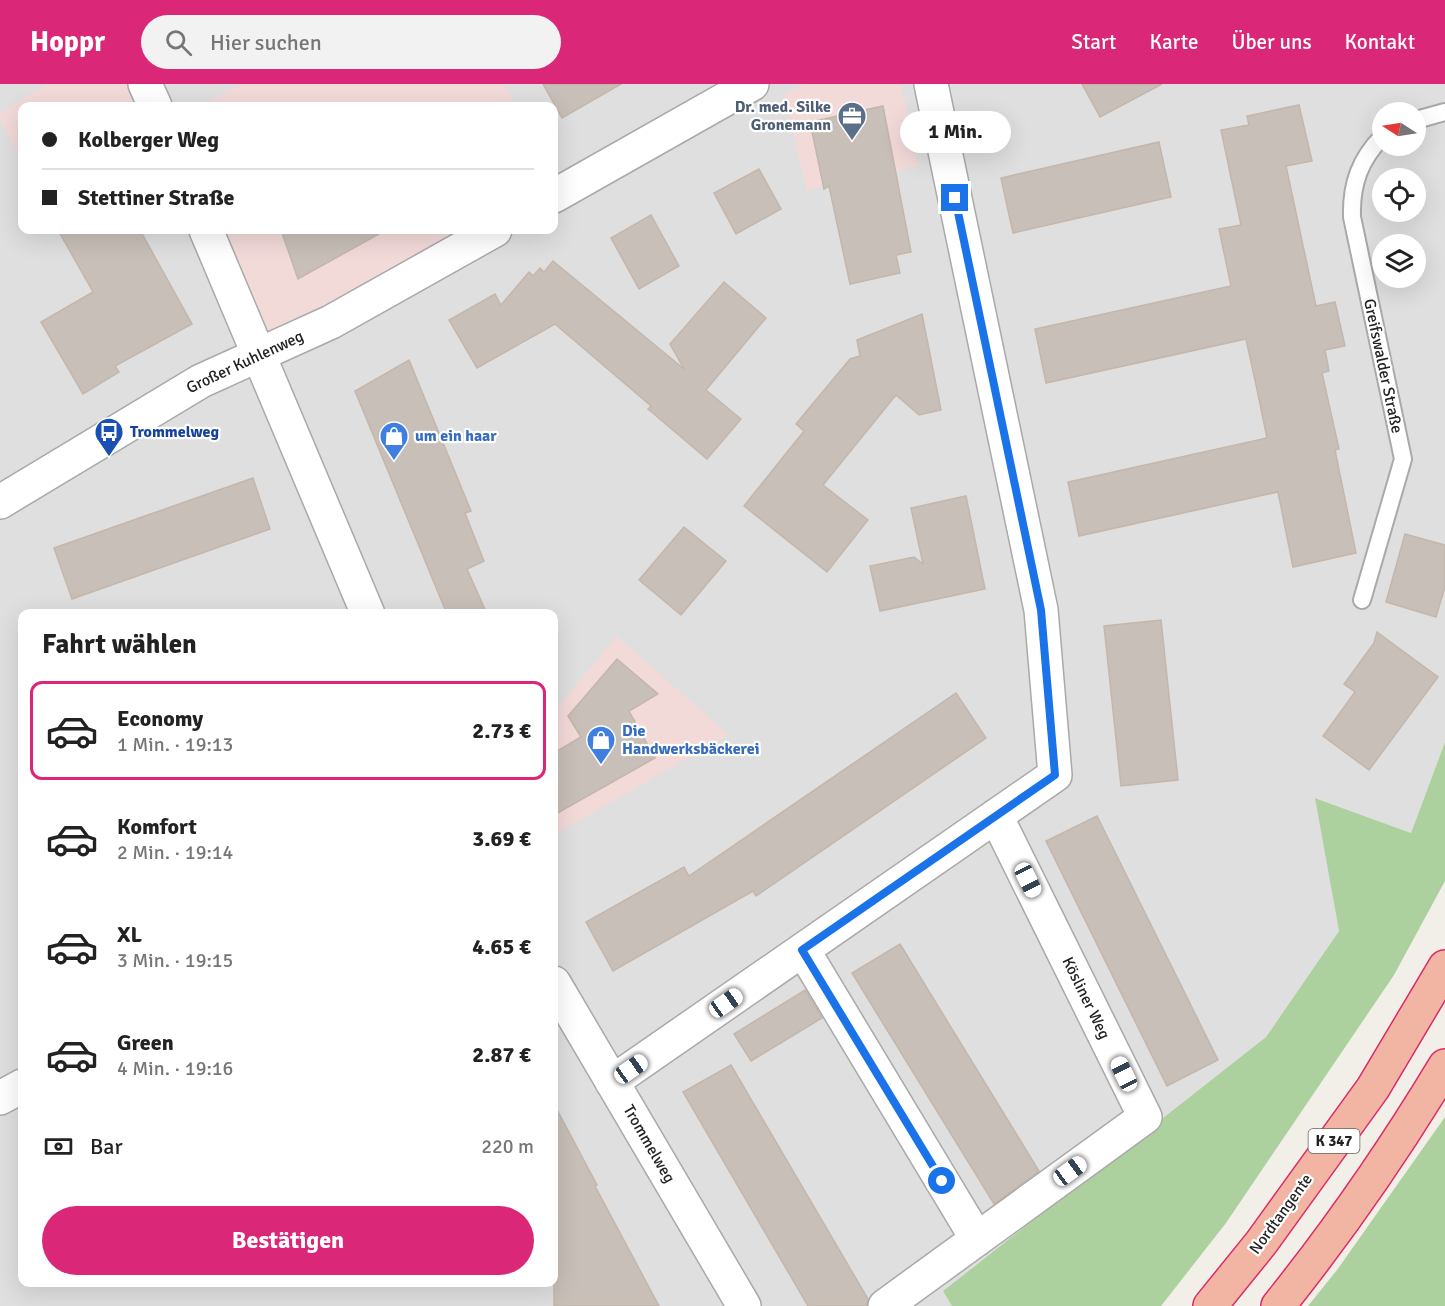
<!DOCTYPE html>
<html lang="de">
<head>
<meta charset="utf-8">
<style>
	body { margin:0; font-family:Signika,sans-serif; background:#f2f2f2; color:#222; height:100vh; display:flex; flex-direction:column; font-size:22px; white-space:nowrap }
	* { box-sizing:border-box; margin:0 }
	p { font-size:20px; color:#767676 }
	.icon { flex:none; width:33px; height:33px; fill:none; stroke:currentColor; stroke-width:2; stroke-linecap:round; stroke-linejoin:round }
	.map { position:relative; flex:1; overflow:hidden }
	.drawer { position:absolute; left:18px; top:525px; width:540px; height:678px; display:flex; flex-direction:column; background:#fff; border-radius:12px; box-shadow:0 6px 24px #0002 }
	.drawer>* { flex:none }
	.banner { position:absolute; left:18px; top:18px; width:540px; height:132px; border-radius:12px; box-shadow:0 6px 24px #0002; display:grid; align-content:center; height:132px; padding:0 24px; background:#fff }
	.needle { width:39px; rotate:282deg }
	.tools { position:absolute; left:1372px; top:18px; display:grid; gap:12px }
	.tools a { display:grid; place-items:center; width:54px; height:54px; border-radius:50%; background:#fff; box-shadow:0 6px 24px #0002; font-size:30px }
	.end { position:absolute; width:27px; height:27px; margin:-14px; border:8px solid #1a73e8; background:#fff; box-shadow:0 0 0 3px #fff }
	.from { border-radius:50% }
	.bubble { position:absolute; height:42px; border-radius:21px; background:#fff; box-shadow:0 6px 24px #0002; font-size:20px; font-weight:700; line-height:42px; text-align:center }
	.car { position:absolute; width:18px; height:36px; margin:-18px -9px; border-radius:8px; box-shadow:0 0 4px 2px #0007; background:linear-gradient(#fff 24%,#345 0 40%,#fff 0 76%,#345 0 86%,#fff 0) }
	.banner b { display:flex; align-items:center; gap:21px; height:57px; font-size:22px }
	.banner b+b { border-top:2px solid #e0e0e0 }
	.banner i { width:15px; height:15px; background:#222 }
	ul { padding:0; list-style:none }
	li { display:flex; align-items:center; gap:18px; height:99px; margin:0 12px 9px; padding:0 12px; border:3px solid transparent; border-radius:12px }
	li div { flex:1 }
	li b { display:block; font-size:22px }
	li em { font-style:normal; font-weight:700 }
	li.active { border-color:#db2777 }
	li>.icon { width:54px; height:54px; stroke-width:1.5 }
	h2 { padding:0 24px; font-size:27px; line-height:72px }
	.pay { display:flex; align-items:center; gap:15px; height:66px; padding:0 24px; font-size:22px }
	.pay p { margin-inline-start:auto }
	.cta { display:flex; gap:12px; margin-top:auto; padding:12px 24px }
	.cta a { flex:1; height:69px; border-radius:36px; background:#db2777; color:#fff; font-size:24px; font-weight:700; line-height:69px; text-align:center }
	header { display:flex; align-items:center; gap:36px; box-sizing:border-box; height:84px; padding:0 30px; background:#db2777; color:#fff }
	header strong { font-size:28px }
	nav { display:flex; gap:33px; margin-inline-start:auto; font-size:21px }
	.search { width:420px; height:54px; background:#f2f2f2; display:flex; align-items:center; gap:15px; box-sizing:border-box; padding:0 21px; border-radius:33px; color:#767676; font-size:22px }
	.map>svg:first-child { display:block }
	.residential { fill:#e0dfdf; fill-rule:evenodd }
	.commercial { fill:#f2dad9 }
	.forest { fill:#add19e }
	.building { fill:#c7bfb8; stroke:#c4b6ab; stroke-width:1.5 }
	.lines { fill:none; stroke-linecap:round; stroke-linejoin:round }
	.service-casing { stroke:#a9a9a9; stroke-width:20 }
	.minor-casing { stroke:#a9a9a9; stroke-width:36 }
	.trunk-casing { stroke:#dc2a67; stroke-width:36 }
	.service { stroke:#fff; stroke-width:16 }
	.minor { stroke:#fff; stroke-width:33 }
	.trunk { stroke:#f2b4a3; stroke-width:33 }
	.route { stroke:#1a73e8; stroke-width:8 }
	.labels { text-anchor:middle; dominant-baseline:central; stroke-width:4.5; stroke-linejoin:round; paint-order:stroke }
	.shield { fill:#fff; stroke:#646464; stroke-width:1.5 }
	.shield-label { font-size:15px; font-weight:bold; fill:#222 }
	.service-label { font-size:16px; font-weight:bold; fill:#4e5e75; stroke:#fff; text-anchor:end }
	.street-label { font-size:16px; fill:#222; stroke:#fff }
	.transit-label { font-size:16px; font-weight:bold; fill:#164399; stroke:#fff; text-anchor:start }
	.shop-label { font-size:16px; font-weight:bold; fill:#366cbe; stroke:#fff; text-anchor:start }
</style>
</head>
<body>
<header>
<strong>Hoppr</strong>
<div class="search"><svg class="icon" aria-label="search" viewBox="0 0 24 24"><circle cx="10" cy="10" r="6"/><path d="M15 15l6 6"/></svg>Hier suchen</div>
<nav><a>Start</a><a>Karte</a><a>Über uns</a><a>Kontakt</a></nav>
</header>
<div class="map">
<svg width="1445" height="1222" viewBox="0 0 1445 1222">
	<rect width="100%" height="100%" fill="#f2efe9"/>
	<path class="residential" d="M 0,0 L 1445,0 L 1445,658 L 1411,749 L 1316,714 L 1339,847 L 1266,953 L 943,1207 L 952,1222 L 0,1222 ZM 22,22 L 554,22 L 554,146 L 22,146 ZM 1383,28 L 1416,28 L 1416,62 L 1383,62 ZM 1383,94 L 1416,94 L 1416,128 L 1383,128 ZM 1383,160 L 1416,160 L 1416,194 L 1383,194 ZM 22,530 L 554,530 L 554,1198 L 22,1198 Z"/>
	<g class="commercial">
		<polygon points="46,0 145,0 155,22 22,22 22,78 0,36 0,29"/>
		<polygon points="242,0 504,0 517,22 199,22"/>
		<polygon points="804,0 901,0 918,82 807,106 784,10"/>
		<polygon points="206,146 495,146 259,271"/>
		<polygon points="617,552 729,651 554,751 554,627"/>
	</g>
	<g class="forest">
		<polygon points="1445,658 1445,797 1394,891 1226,1139 1161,1222 952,1222 943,1207 1266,953 1339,847 1315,714 1411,749"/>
		<polygon points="1445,1033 1445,1222 1308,1222 1337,1186"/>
	</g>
	<g class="building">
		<polygon points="543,0 621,0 562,34"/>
		<polygon points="1082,0 1162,0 1100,33"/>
		<polygon points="1299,21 1312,77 1286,82 1316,222 1335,218 1345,262 1325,266 1329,287 1322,289 1339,365 1335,366 1356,469 1293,483 1278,408 1079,452 1068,398 1267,354 1258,310 1246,255 1046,299 1035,245 1231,202 1219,145 1241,141 1221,46 1249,41 1247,32"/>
		<polygon points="883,22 911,168 896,171 900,189 850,200 829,102 824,105 810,38"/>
		<polygon points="1159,58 1171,113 1013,149 1001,94"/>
		<polygon points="759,85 781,125 736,150 714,109"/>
		<polygon points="651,131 679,182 639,205 611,154"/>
		<polygon points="58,146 140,146 192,240 115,282 119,288 83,310 41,238 93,208"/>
		<polygon points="281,146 386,146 298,195"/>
		<polygon points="553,177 684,285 670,260 724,198 766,234 706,306 741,335 707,375 648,325 651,322 555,240 477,284 449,236 495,210 501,221 529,188 533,192 540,184 544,188"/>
		<polygon points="922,230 941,326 919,331 896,311 823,401 868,436 827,488 744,422 804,347 796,340 850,275 860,272 857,256"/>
		<polygon points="409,276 471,427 465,429 484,477 467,485 487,530 447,530 355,307"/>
		<polygon points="253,394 270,445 72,515 54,464"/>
		<polygon points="966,412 985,505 880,527 870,482 914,473 923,480 911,424"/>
		<polygon points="684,443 726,477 681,531 639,496"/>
		<polygon points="1405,450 1445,461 1445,503 1436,533 1386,518"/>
		<polygon points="1161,536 1178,696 1121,702 1104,542"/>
		<polygon points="1377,548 1438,593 1369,686 1323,652 1355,608 1344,600 1374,559"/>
		<polygon points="617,575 658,610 629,627 655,674 554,731 554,669 581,653 568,632"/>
		<polygon points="956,609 986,654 756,812 753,807 613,887 586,838 684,783 689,792"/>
		<polygon points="1097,732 1218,976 1167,1002 1046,757"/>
		<polygon points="900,860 1039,1087 994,1120 852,889"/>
		<polygon points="805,906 822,934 751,977 734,950"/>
		<polygon points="731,981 868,1215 867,1222 808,1222 683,1008"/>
		<polygon points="554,1020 597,1101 595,1102 659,1222 554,1222"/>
	</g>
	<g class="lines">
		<g class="service-casing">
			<g id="service">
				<polyline points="1416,36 1445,28"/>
				<path d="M 1362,516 L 1403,375 L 1352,133 C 1351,100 1360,75 1383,52"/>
			</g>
		</g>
		<g class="minor-casing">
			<g id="minor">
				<polyline points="145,0 155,22"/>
				<polyline points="554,112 752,0"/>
				<polyline points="206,146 368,530"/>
				<polyline points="0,418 201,297 331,238 495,146"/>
				<polyline points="803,866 977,1155"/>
				<polyline points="554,899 744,1222"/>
				<polyline points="612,998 1055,691 1041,526 931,0"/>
				<polyline points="0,1014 22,1002"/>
				<polyline points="885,1222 1145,1033 996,732"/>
			</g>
		</g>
		<g class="trunk-casing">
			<g id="trunk">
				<polyline points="1210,1222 1261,1159 1373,1004 1445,883"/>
				<path d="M 1278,1222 C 1339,1146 1395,1065 1445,982"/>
			</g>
		</g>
		<use href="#service" class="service"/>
		<use href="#minor" class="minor"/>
		<use href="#trunk" class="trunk"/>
	</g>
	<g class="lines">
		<polyline class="route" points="942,1097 802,866 1055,691 1041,526 955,114"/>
	</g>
	<defs>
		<g id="office-pin" transform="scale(1.5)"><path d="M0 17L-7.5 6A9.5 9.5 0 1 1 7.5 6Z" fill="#5c6f8a" stroke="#fff"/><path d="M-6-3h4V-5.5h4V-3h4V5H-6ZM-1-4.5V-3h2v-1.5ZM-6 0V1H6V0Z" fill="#fff"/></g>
		<g id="bus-pin" transform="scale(1.5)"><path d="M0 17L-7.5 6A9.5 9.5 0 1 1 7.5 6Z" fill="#1a4fb4" stroke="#fff"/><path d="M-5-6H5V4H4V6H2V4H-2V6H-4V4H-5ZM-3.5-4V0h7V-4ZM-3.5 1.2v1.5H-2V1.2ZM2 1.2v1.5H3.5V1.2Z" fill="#fff"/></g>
		<g id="shop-pin" transform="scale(1.5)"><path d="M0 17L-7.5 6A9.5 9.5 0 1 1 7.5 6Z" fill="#3f7fe0" stroke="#fff"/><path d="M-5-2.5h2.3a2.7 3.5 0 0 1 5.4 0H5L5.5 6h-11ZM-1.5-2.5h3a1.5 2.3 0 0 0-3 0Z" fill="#fff"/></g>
	</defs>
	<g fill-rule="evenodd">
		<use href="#office-pin" x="852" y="32"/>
		<use href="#bus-pin" x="109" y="348"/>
		<use href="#shop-pin" x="394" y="352"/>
		<use href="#shop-pin" x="601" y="656"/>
	</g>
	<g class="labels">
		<rect class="shield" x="1308.5" y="1045" width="51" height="24" rx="4.5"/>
		<g class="shield-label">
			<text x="1334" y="1057">K 347</text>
		</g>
		<g class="service-label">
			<text x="831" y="23">Dr. med. Silke<tspan x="831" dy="18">Gronemann</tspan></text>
		</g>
		<g class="street-label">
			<text transform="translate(245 278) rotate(-25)">Großer Kuhlenweg</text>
			<text transform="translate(1383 282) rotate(78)">Greifswalder Straße</text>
			<text transform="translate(1086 914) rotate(64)">Kösliner Weg</text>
			<text transform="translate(649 1060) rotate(60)">Trommelweg</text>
			<text transform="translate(1281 1130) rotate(-54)">Nordtangente</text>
		</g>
		<g class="transit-label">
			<text x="130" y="348">Trommelweg</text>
		</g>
		<g class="shop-label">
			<text x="415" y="352">um ein haar</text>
			<text x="622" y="647">Die<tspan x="622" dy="18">Handwerksbäckerei</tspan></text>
		</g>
	</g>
</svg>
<div class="tools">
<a><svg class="needle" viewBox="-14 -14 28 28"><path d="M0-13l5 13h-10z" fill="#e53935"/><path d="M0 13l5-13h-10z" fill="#767676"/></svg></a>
<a><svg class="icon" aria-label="locate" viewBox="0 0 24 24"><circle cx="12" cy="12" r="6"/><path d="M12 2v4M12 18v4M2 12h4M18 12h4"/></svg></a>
<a><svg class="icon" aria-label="layers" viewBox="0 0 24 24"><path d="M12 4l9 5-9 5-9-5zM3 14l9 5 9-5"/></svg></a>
</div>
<i class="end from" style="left:942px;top:1097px"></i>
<i class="end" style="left:955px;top:114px"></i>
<div class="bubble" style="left:900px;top:27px;width:111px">1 Min.</div>
<i class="car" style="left:1028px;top:796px;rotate:154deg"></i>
<i class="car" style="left:726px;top:919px;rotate:55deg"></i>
<i class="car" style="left:631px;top:985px;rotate:55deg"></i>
<i class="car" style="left:1124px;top:990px;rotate:334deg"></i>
<i class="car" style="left:1070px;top:1087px;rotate:54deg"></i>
<div class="banner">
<b><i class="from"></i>Kolberger Weg</b>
<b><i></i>Stettiner Straße</b>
</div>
<section class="drawer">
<h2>Fahrt wählen</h2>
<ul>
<li class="active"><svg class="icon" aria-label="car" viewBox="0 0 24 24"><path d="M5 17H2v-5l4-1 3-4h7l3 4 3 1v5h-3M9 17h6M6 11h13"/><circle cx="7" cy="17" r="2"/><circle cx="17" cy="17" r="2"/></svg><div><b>Economy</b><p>1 Min. · 19:13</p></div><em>2.73 €</em></li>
<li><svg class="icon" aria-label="car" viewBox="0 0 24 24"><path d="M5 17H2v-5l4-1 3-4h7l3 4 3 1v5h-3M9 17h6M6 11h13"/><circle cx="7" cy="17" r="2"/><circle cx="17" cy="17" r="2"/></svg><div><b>Komfort</b><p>2 Min. · 19:14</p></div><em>3.69 €</em></li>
<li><svg class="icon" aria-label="car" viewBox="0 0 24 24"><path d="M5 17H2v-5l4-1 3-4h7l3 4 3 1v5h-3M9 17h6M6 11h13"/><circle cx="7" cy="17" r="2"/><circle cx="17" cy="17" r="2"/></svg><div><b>XL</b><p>3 Min. · 19:15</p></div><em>4.65 €</em></li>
<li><svg class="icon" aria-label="car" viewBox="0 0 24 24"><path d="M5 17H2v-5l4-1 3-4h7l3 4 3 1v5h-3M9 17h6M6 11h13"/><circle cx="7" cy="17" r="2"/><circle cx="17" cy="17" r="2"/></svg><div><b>Green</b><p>4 Min. · 19:16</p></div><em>2.87 €</em></li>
</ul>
<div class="pay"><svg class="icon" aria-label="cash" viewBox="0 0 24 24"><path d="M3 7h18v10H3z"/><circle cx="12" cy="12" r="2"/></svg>Bar<p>220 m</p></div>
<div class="cta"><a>Bestätigen</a></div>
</section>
</div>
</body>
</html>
